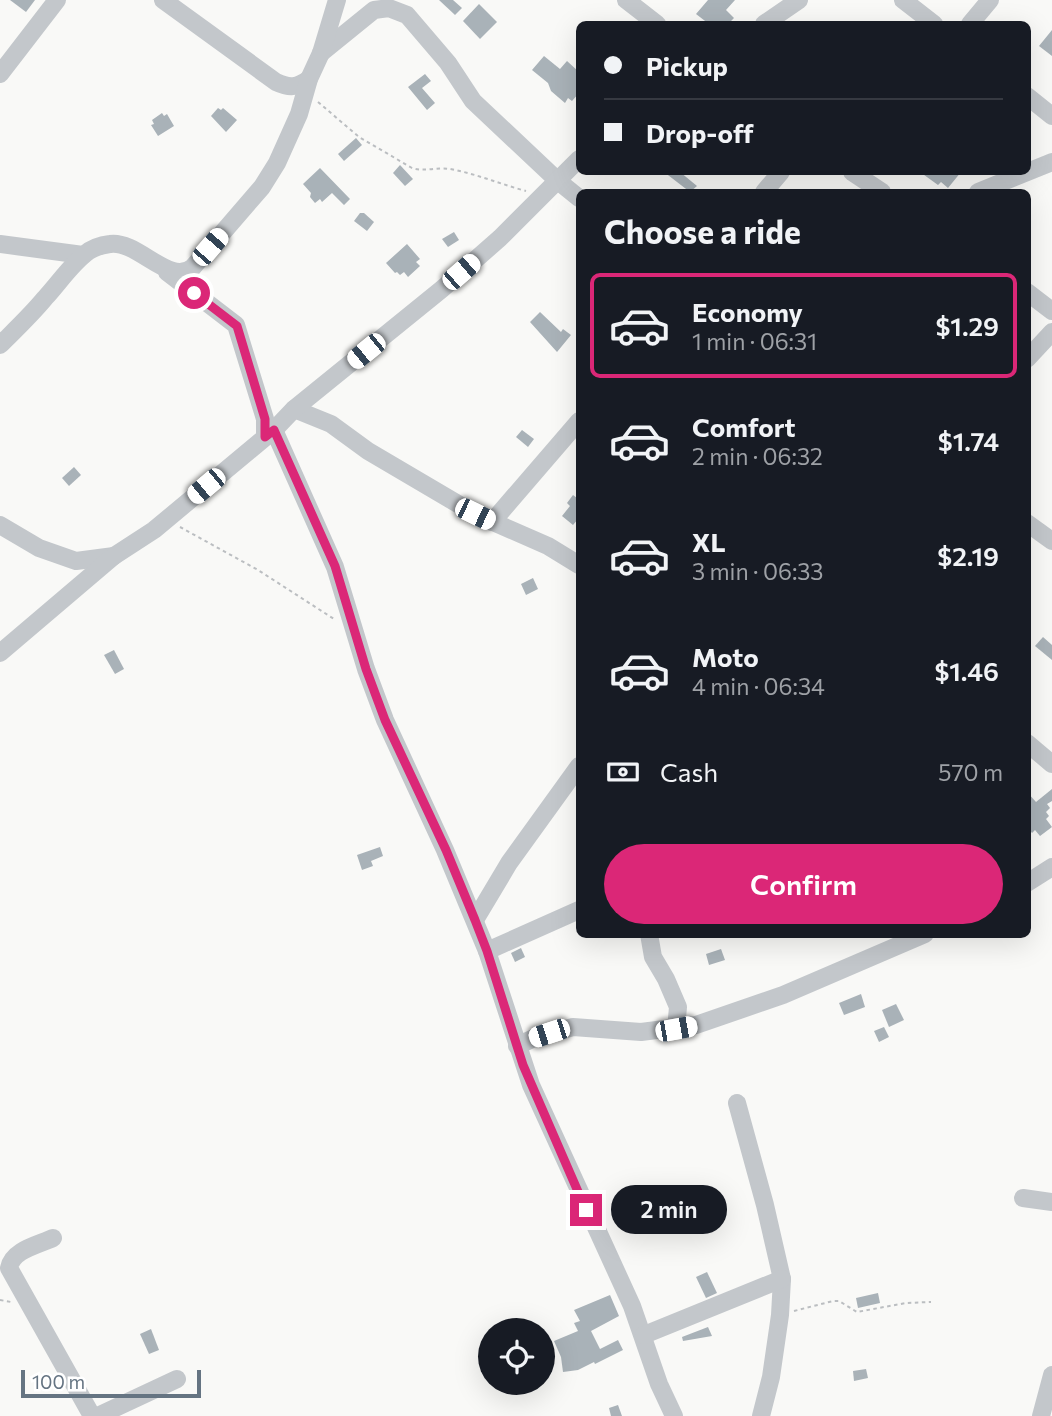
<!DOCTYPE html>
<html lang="en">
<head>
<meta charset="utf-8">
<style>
	body { margin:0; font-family:Commissioner,sans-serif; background:#242831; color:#f1f3f6; height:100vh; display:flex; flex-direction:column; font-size:26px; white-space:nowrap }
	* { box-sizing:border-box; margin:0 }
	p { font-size:23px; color:#9ea1a6 }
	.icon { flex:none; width:38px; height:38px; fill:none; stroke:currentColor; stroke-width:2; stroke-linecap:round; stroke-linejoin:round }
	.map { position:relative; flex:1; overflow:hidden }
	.sheet { position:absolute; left:576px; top:189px; width:455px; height:749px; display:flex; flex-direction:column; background:#171b24; border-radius:10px; box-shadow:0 7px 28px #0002 }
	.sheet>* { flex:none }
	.hud { position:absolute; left:576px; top:21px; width:455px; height:154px; border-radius:10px; box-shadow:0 7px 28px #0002; display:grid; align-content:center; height:154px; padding:0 28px; background:#171b24 }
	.fabs { position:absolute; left:478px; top:1318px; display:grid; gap:14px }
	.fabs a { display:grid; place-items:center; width:77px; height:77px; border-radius:50%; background:#171b24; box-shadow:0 7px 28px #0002; font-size:35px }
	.scale { position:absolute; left:21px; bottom:18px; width:180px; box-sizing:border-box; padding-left:7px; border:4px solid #657482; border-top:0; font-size:19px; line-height:24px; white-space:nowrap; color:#657482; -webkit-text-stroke:5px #fff; paint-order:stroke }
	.end { position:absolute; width:32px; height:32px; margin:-16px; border:9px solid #db2777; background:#fff; box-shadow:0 0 0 4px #fff }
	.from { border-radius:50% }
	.bubble { position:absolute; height:49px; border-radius:24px; background:#171b24; box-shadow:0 7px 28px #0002; font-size:23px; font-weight:600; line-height:49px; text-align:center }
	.car { position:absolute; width:21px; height:42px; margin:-21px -10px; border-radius:9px; box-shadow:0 0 5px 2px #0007; background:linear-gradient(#fff 24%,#345 0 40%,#fff 0 76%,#345 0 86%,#fff 0) }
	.hud b { display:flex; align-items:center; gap:24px; height:66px; font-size:26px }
	.hud b+b { border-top:2px solid #363941 }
	.hud i { width:18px; height:18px; background:#f1f3f6 }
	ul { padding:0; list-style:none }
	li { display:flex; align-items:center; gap:21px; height:105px; margin:0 14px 10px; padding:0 14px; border:4px solid transparent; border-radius:10px }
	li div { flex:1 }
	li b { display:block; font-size:26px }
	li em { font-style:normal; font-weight:600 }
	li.selected { border-color:#db2777 }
	li>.icon { width:63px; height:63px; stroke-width:1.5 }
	h2 { padding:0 28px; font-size:32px; line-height:84px }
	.pay { display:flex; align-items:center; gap:18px; height:77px; padding:0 28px; font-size:26px }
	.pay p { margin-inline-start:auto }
	.primary-button { display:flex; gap:14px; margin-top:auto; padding:14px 28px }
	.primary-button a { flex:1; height:80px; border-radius:42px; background:#db2777; color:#fff; font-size:28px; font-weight:600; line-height:80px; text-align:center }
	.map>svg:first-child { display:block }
	.building { fill:#a9b2b8 }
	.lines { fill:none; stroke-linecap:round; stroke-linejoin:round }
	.path { stroke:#bbbec1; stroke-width:2; stroke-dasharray:3.5 3.5; stroke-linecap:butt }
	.minor { stroke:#c3c7cb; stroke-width:18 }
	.route { stroke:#db2777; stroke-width:9 }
</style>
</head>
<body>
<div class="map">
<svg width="1052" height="1416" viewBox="0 0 1052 1416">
	<rect width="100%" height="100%" fill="#f9f9f7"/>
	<g class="building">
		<polygon points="10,0 35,0 26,12"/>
		<polygon points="439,0 453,0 462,8 455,15"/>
		<polygon points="708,0 735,0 726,10 734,18 728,24 709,24 696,14"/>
		<polygon points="479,4 497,22 480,39 463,21"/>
		<polygon points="1052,30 1052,56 1039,46"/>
		<polygon points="544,56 560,69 567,61 579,72 579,93 572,101 568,98 565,103 551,91 548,83 532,70"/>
		<polygon points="425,74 431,81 422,88 435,103 427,110 408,87"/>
		<polygon points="218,108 221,110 223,108 237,120 226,132 211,116"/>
		<polygon points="162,113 164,116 167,114 174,126 158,136 151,125 154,124 152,120"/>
		<polygon points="356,138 362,145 344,161 338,154"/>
		<polygon points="400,165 413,179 405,186 393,173"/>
		<polygon points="320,168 350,199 344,205 332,193 322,202 320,199 315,203 310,197 311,193 303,184"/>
		<polygon points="664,172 680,172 697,186 690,192"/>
		<polygon points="920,172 961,172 948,188 941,182 938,185"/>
		<polygon points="360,213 364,213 374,222 367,231 354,221"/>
		<polygon points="454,232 459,240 448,247 442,239"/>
		<polygon points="407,244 420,259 416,262 420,266 408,277 404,272 400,275 397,272 395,273 386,263"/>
		<polygon points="540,312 561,332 563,329 571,335 557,352 530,322"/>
		<polygon points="522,430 534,439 528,447 516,437"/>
		<polygon points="74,467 81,475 69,486 62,478"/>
		<polygon points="573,495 577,498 579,495 579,518 573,525 562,516 570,506 567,503"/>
		<polygon points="533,578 538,589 526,595 521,584"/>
		<polygon points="1043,637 1052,645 1052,660 1035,646"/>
		<polygon points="114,650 124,669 115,674 104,655"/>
		<polygon points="1052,789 1052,801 1047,804 1050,808 1046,812 1049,816 1046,819 1052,827 1040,836 1035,830 1032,833 1027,827 1027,792 1036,802"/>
		<polygon points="380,847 383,856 371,861 373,866 362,870 357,855"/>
		<polygon points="521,948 525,957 515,962 511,953"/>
		<polygon points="721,949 725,960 709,965 706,954"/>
		<polygon points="861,994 865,1007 844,1015 839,1003"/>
		<polygon points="896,1004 904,1020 889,1027 882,1010"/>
		<polygon points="884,1027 889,1037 879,1042 874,1031"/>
		<polygon points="707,1272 717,1293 706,1298 696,1277"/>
		<polygon points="878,1293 880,1303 858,1308 856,1298"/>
		<polygon points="610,1295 619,1316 591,1331 600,1349 618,1340 623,1350 595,1364 594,1362 578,1370 563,1372 561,1357 554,1341 578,1331 574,1323 580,1321 574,1310"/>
		<polygon points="708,1327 712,1336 683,1341 682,1337"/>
		<polygon points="151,1329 159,1350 149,1354 140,1334"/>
		<polygon points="866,1369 868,1378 854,1381 853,1371"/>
		<polygon points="618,1405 622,1416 611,1416 609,1408"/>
	</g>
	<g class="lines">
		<g class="path">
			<path d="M 318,102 L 359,137 L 412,168 C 424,172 438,167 450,169 C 477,174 500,184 526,191"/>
			<polyline points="180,527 258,570 334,619"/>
			<polyline points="0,1300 11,1302"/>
			<polyline points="794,1311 833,1301 839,1301 857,1312 906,1303 931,1302"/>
		</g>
		<g class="minor">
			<path d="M 163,0 L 276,82 C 289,88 297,88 309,79"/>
			<polyline points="626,0 657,24"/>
			<polyline points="903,0 934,24"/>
			<polyline points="764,24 799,0"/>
			<polyline points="970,24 990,0"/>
			<polyline points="321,53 374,10 389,8 407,15 448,63 473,101 558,181 579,198"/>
			<polyline points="0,74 57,0"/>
			<polyline points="1027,96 1052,116"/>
			<polyline points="852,172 882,192"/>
			<polyline points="764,192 781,172"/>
			<polyline points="978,192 1052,162"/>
			<polyline points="0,244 83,255"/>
			<polyline points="167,272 236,325 265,419 265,437"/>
			<polyline points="1027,292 1052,311"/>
			<path d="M 0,345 C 15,330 31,315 45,298 C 58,284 70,266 85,254 C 92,248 101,245 110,244 C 138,240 170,287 193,267 L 262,187 L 277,163 L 299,114 L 309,79 L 321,53 L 337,0"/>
			<polyline points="1027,359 1052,332"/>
			<polyline points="294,409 331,424 368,451 475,514 548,546 579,565"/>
			<polyline points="274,430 335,567 366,669 385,720 445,850 487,951 531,1085 632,1306 659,1384 674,1416"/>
			<polyline points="492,522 579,421"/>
			<polyline points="1027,523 1052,541"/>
			<polyline points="0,525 39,548 76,561 114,556"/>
			<polyline points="0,653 114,556 154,530 274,430 294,409 442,289 500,238 579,159"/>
			<polyline points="1027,743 1052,764"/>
			<polyline points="1027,883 1052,867"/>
			<polyline points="475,920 509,863 579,766"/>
			<polyline points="649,934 653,957 666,979 678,1007 676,1029"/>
			<polyline points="487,951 579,910"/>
			<polyline points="517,1046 534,1038 573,1027 641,1032 696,1025 783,995 925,934"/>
			<polyline points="737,1103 765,1205 782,1279 780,1315 771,1377 761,1416"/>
			<polyline points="1023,1198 1052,1202"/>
			<path d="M 53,1238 C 38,1245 12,1250 9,1268 L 92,1416"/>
			<polyline points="644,1335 782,1279"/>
			<polyline points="98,1416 177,1379"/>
			<polyline points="1041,1416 1052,1375"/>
		</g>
	</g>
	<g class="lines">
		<polyline class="route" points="194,293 237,326 265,419 265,437 274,430 335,566 366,669 385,720 446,850 475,920 487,951 523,1065 586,1210"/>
	</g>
</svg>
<div class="fabs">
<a><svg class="icon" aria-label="locate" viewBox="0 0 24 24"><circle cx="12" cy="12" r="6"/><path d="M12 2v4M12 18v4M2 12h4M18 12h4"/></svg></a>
</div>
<div class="scale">100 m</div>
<i class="end from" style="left:194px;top:293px"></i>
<i class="end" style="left:586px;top:1210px"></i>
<div class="bubble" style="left:611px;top:1185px;width:116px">2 min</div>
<i class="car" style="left:210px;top:247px;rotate:41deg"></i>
<i class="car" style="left:461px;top:272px;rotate:49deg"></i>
<i class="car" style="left:366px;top:351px;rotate:231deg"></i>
<i class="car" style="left:206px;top:486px;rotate:230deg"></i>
<i class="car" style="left:475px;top:514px;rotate:116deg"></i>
<i class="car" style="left:676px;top:1029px;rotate:80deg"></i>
<i class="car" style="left:549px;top:1033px;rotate:252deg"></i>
<div class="hud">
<b><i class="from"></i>Pickup</b>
<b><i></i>Drop-off</b>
</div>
<section class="sheet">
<h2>Choose a ride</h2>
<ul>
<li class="selected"><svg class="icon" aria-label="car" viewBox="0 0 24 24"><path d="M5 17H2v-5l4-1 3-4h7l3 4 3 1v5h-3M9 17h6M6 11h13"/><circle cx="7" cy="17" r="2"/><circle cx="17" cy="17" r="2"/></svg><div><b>Economy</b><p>1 min · 06:31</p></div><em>$1.29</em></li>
<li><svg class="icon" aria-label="car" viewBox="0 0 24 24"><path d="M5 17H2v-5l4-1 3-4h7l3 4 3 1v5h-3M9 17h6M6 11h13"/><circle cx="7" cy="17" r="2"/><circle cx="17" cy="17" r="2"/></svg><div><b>Comfort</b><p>2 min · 06:32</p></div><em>$1.74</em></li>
<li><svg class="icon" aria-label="car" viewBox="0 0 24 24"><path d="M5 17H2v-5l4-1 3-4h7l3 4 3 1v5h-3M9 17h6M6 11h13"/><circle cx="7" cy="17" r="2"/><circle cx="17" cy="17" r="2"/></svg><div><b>XL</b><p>3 min · 06:33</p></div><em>$2.19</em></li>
<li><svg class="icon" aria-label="car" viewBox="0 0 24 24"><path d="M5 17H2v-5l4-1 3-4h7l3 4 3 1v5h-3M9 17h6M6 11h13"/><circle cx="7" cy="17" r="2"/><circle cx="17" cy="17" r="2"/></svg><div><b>Moto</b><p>4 min · 06:34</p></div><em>$1.46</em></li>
</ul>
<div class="pay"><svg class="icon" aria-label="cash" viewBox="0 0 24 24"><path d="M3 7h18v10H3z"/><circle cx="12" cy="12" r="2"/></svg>Cash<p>570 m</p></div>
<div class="primary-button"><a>Confirm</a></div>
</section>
</div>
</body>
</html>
